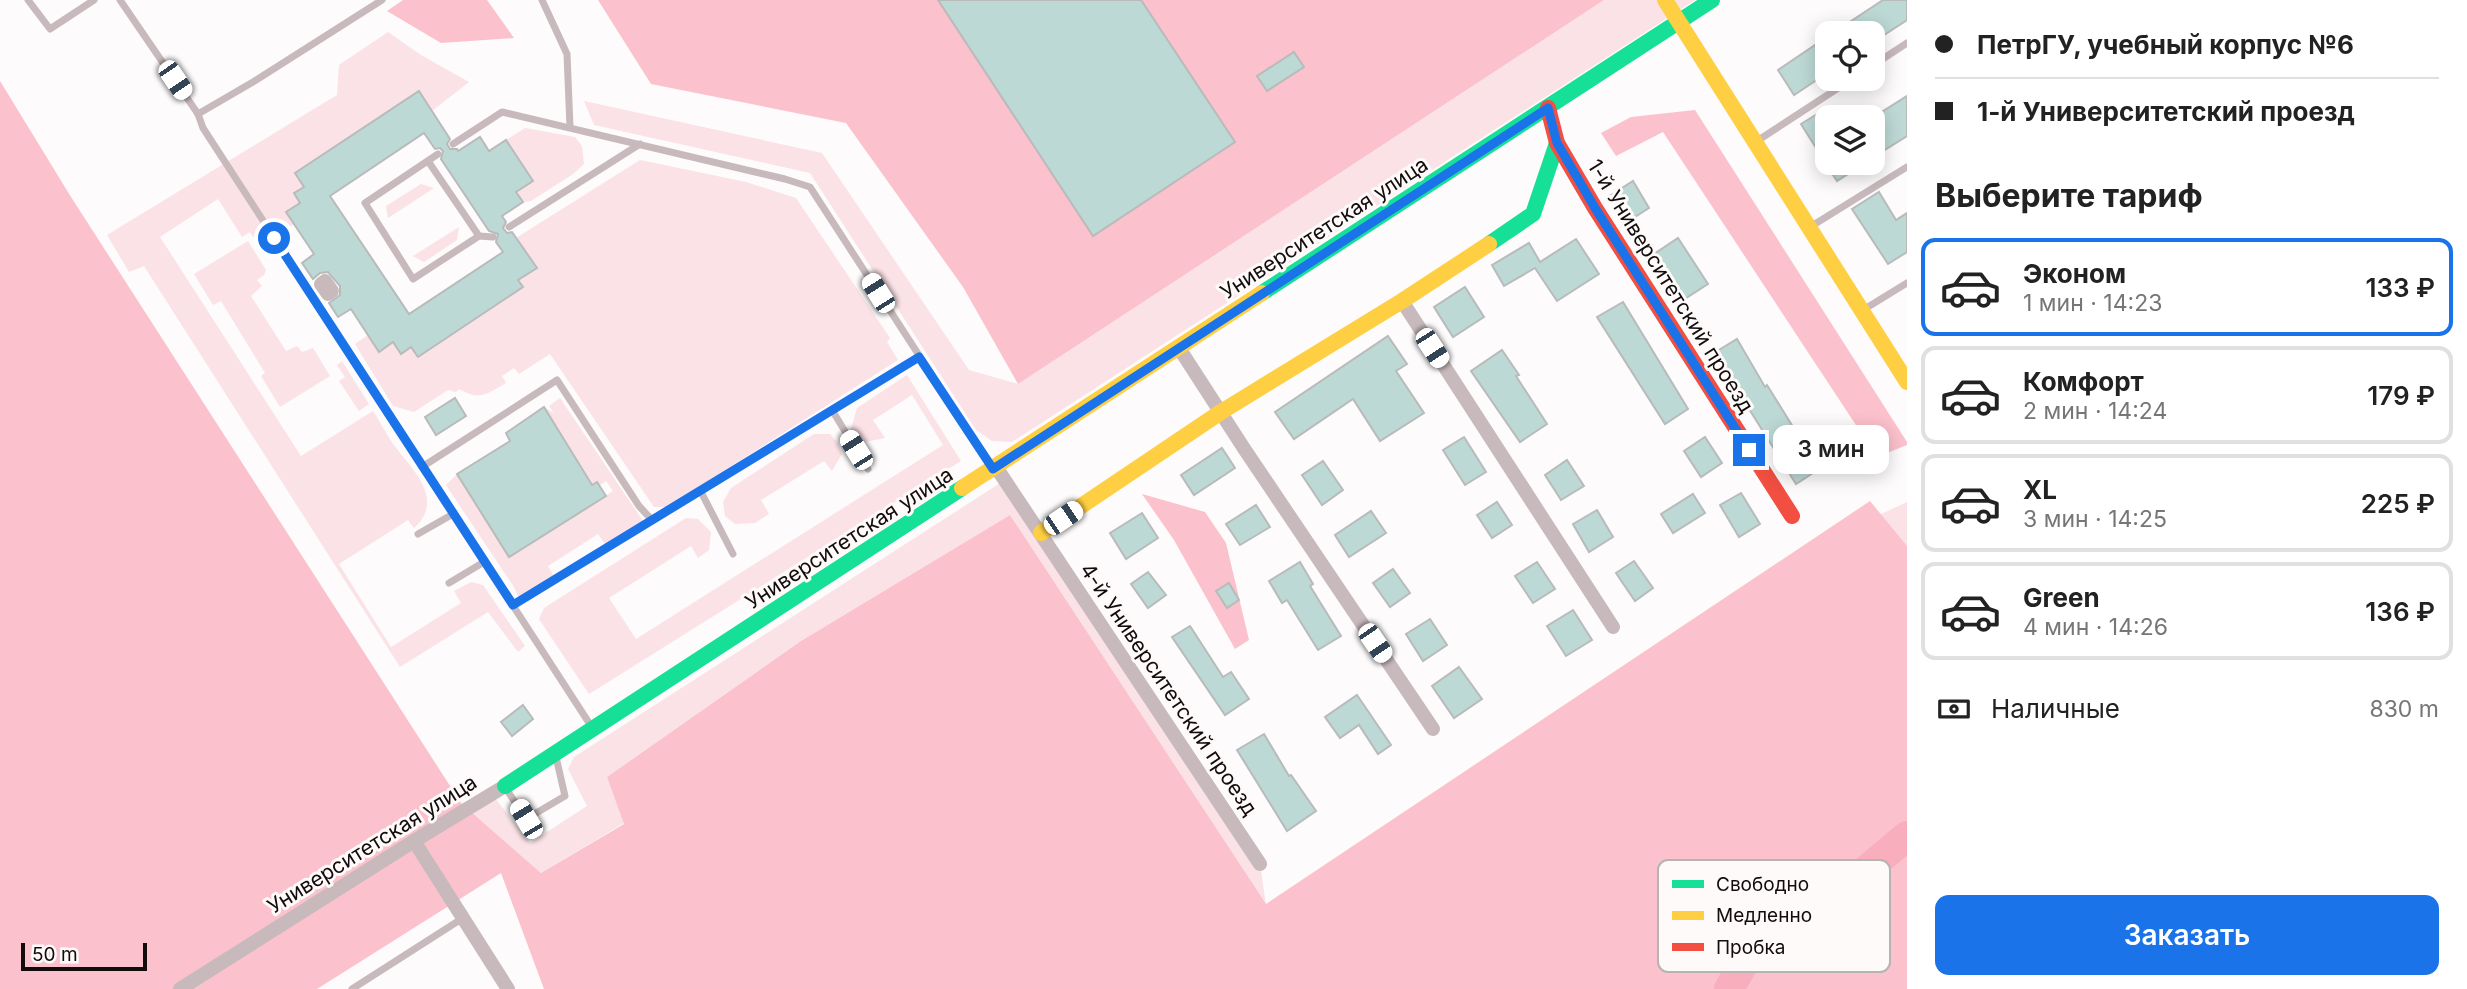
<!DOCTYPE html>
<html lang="ru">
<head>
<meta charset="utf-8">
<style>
	body { margin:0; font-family:Inter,sans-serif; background:#f6f6f6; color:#222; height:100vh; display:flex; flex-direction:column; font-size:26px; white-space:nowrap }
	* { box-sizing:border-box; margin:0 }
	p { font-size:23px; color:#767676 }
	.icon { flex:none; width:38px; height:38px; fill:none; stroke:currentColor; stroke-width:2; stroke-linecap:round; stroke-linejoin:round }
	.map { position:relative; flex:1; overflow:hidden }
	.side { display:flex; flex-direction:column; background:#fff; width:560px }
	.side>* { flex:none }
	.banner { display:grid; align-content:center; height:154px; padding:0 28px; background:#fff }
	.controls { position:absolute; left:1815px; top:21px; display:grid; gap:14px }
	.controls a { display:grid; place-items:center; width:70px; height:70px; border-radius:14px; background:#fff; box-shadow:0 4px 18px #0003; font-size:35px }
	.scale { position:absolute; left:21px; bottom:18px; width:126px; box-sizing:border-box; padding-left:7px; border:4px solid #120c0d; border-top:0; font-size:19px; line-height:24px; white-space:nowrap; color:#120c0d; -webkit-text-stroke:5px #fefafa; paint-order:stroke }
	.end { position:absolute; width:32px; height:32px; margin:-16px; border:9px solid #1a73e8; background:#fff; box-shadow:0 0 0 4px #fff }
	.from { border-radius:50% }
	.bubble { position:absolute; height:49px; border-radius:14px; background:#fff; box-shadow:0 4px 18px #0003; font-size:23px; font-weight:600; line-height:49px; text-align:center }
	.car { position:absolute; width:21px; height:42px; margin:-21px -10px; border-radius:9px; box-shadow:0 0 5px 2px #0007; background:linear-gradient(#fff 24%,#345 0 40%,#fff 0 76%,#345 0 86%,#fff 0) }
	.banner b { display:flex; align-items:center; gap:24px; height:66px; font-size:26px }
	.banner b+b { border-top:2px solid #e0e0e0 }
	.banner i { width:18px; height:18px; background:#222 }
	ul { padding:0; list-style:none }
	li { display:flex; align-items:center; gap:21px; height:98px; margin:0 14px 10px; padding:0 14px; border:4px solid #e0e0e0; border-radius:14px }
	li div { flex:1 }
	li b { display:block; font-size:26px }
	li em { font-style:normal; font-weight:600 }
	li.current { border-color:#1a73e8 }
	li>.icon { width:63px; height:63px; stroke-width:1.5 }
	h2 { padding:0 28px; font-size:32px; line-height:84px }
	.pay { display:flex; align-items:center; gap:18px; height:77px; padding:0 28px; font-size:26px }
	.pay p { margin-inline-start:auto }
	.cta { display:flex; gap:14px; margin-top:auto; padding:14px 28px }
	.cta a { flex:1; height:80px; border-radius:14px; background:#1a73e8; color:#fff; font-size:28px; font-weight:600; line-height:80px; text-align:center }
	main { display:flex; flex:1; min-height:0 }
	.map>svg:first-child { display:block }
	.green { fill:#fae2e6 }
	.forest { fill:#fbc1cc }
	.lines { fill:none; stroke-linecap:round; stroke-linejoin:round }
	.river { stroke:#f8aebd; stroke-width:30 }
	.building { fill:#bdd9d5; stroke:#b8bbba; stroke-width:2; fill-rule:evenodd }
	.lane { stroke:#c8babc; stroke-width:7 }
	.street { stroke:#c8babc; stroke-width:14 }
	.fast { stroke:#16e098; stroke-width:16 }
	.slow { stroke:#ffcf43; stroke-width:16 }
	.jam { stroke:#f24e42; stroke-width:16 }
	.route { stroke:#1a73e8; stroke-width:9 }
	.labels { text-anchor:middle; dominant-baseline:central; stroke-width:6; stroke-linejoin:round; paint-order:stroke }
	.street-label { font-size:21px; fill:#120c0d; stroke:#fefafa }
	.key { fill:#fefafa; stroke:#b7b3b3; stroke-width:2 }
	.key-label { font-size:19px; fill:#120c0d }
</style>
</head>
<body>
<main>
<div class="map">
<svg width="1907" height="989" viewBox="0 0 1907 989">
	<rect width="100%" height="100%" fill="#fdfbfb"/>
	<g class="green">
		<polygon points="1604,0 1695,0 1012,442 992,441 976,430 810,173 594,125 584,101 822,153 969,370 1018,384"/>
		<path d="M 388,32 L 421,55 L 469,82 L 432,111 L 418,92 L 295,173 L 304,187 L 294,193 L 300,203 L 286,212 L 294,224 L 260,247 L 250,232 L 242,237 L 218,199 L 160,237 L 301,456 L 373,411 C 380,422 386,433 393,444 C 404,459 425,479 427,499 C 428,511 423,520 414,528 L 408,520 L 339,564 L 391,647 L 461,603 L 454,591 L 471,582 L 483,585 L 525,646 L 518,652 L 488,612 L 400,667 L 144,266 L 129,272 L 107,235 L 337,95 L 339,65 Z"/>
		<polygon points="525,128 575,137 582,146 584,164 573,174 531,201 523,202 516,192 532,181 506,140"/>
		<path d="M 640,160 L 746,182 L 796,198 L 890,338 L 887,342 L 898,360 L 667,507 L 654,507 L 550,354 L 519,374 L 514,368 L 502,376 L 506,383 C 487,394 480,401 459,389 L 456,392 L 448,390 L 414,412 L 393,406 L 355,344 L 368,335 L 379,351 L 393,342 L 400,353 L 411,347 L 418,357 L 523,287 L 519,280 L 536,268 L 516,238 Z"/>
		<polygon points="421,184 434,188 388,218 386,206"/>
		<polygon points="459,227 457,240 424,262 413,256"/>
		<polygon points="248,241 266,270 264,275 257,280 262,286 251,296 286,351 297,346 302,352 313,348 330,376 280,407 261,376 265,373 221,301 213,305 194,274"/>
		<polygon points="342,361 369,404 359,411 339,381 345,377 337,365"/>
		<polygon points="907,375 961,461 589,694 539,619 544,608 686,518 698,519 711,532 709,550 698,558 691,546 609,598 636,639 943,445 912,395 873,420 885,438 865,442 851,429 857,408"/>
		<polygon points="560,398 645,524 607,547 598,534 548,566 555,578 520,600 514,587 446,485 457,474 509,557 613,491 606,481 599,486 592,485 544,407 554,413 549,406"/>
		<polygon points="814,434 830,434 838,443 842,454 832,471 824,461 761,500 769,514 755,523 735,524 725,516 723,502 731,488"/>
		<polygon points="1005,480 1260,864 1266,905 1010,515 801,641 607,777 624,823 541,873 471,812 495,798 530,843 587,806 568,769 574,757"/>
		<polygon points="1907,502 1907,592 1864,522"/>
	</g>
	<g class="forest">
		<polygon points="403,0 487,0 514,38 441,43 387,11"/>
		<polygon points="598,0 1604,0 1018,384 963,287 846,123 651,84"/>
		<polygon points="0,81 71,197 461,803 541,873 624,824 607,777 801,641 1010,515 1266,904 1870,501 1907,546 1907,989 544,989 501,873 317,989 0,989"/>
		<polygon points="1695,110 1907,442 1907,445 1877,457 1663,132 1616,156 1601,133 1631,117"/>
		<polygon points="1142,494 1205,512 1226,543 1249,640 1235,649 1174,540"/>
	</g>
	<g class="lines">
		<polyline class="river" points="1729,989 1745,961 1817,927 1857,878 1907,836"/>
	</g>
	<g class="building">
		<polygon points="938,0 1141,0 1235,142 1093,236"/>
		<polygon points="1883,0 1907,0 1907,20 1872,43 1872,33 1833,33"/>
		<polygon points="1827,37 1827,73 1794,95 1778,70"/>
		<polygon points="1294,52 1304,67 1267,91 1257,76"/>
		<path d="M 419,91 L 450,139 L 447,144 L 450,149 L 457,149 L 458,151 L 480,137 L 489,151 L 506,140 L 533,181 L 516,192 L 523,202 L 502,216 L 506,222 L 503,228 L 507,233 L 512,232 L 537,268 L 518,280 L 523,287 L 418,357 L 411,347 L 401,354 L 393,342 L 379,352 L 351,309 L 338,317 L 329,303 L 340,295 L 340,286 L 328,272 L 320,273 L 313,279 L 302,263 L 314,254 L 286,212 L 300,203 L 294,193 L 304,187 L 295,173 ZM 424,133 L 435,149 L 440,148 L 443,151 L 441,159 L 489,231 L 498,234 L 496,242 L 503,252 L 409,314 L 330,196 Z"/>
		<polygon points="1907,96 1907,136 1872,158 1872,118"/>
		<polygon points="1827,108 1827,163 1865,163 1837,181 1801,124"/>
		<polygon points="1633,181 1649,208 1627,222 1611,195"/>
		<polygon points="1879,192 1896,220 1907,213 1907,252 1888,264 1852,209"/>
		<polygon points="1678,238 1708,284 1683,300 1654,254"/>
		<polygon points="1576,239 1599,274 1557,301 1535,268 1504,286 1492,265 1529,243 1540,262"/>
		<polygon points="1465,287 1484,317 1453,337 1434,307"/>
		<polygon points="1623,302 1688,409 1665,424 1597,317"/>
		<polygon points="1388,336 1407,364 1396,371 1424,413 1380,441 1353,399 1294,439 1275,412"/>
		<polygon points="1737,339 1765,387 1767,385 1819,469 1796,484 1714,353"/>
		<polygon points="1502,350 1519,375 1516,376 1547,424 1520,442 1471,371"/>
		<polygon points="455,398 466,416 436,435 425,417"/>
		<polygon points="544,407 592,485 597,482 606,496 509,557 457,474 510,441 506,433"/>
		<polygon points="1464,437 1486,472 1465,485 1443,450"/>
		<polygon points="1705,437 1722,463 1701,477 1684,451"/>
		<polygon points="1222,448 1235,468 1194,495 1181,475"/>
		<polygon points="1567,460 1584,486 1561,500 1545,475"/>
		<polygon points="1323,461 1343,490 1322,505 1302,475"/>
		<polygon points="1741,493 1760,524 1739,537 1720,505"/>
		<polygon points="1693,494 1705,513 1673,533 1661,514"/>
		<polygon points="1497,502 1512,525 1492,538 1477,515"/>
		<polygon points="1256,505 1270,527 1240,545 1226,524"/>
		<polygon points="1597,510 1613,537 1589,552 1573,524"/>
		<polygon points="1371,511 1386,533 1349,557 1335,535"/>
		<polygon points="1142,513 1158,538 1126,559 1110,533"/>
		<polygon points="1634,561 1653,588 1635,601 1616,573"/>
		<polygon points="1300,562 1313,584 1310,586 1341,636 1318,650 1287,600 1282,603 1269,581"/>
		<polygon points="1537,562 1555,589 1533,603 1515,576"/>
		<polygon points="1393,569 1410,593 1390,607 1373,583"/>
		<polygon points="1148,572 1166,595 1148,608 1131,584"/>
		<polygon points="1229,583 1239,600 1227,608 1216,591"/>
		<polygon points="1573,610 1592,640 1566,656 1547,626"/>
		<polygon points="1430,619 1447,645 1423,661 1406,634"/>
		<polygon points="1190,626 1223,677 1231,672 1249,699 1225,715 1172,637"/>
		<polygon points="1459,667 1482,699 1454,718 1432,686"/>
		<polygon points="1357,695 1391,745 1378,754 1359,725 1340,738 1325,717"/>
		<polygon points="523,705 533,719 512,736 501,722"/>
		<polygon points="1264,734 1289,776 1291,775 1316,811 1287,831 1237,750"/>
	</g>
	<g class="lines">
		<g class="lane">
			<polyline points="28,0 50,29 94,0"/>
			<polyline points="120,0 198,114 203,128 593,729"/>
			<polyline points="542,0 567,54 570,127"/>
			<polyline points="1872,66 1907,43"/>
			<polyline points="198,114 253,82 382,0"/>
			<polyline points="1757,141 1852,79"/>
			<polyline points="453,144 502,112 785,179 810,187 992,468"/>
			<polyline points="438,154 365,203 413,279 479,236 493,237"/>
			<polyline points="428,161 479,236"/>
			<polyline points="509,227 640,144"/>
			<polyline points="1810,227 1907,167"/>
			<polyline points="1863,310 1907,283"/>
			<polyline points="832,410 868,469"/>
			<polyline points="422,467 557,380 639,506 652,520"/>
			<polyline points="700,490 733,554"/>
			<polyline points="418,534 453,514"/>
			<polyline points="449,583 484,562"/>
			<polyline points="513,605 919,357"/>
			<polyline points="505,787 526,819 565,796 556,757"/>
			<polyline points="352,989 463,918"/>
		</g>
		<g class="street">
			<polygon points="325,281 332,291 328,294 321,284"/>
			<polyline points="1402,301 1613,627"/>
			<polyline points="1179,348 1245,450 1433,729"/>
			<polyline points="996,467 1260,864"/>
			<polyline points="414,841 508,989"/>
			<polyline points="180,989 414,841 505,786"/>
		</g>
		<g class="fast">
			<polyline points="1489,244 1533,214 1557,143"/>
			<polyline points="1262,293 1712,0"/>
			<polyline points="505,786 962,488"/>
		</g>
		<g class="slow">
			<polyline points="1665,0 1907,382"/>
			<polyline points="962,488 1262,293"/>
			<polyline points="1041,533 1221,412 1402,301 1489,244"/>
		</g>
		<polyline class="jam" points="1548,108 1557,143 1595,208 1792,516"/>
	</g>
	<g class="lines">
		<polyline class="route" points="274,238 513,605 919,357 993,469 1548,108 1557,143 1595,208 1749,450"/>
	</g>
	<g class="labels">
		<g class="street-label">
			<text transform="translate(1324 228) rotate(-33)">Университетская улица</text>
			<text transform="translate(1671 286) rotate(58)">1-й Университетский проезд</text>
			<text transform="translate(849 538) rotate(-33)">Университетская улица</text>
			<text transform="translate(1169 689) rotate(56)">4-й Университетский проезд</text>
			<text transform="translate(372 844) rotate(-32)">Университетская улица</text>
		</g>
	</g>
	<rect x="1658" y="860" width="232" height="112" rx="10" class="key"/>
	<rect x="1672" y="880" width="32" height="8" fill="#16e098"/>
	<rect x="1672" y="911" width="32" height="9" fill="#ffcf43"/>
	<rect x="1672" y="943" width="32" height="8" fill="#f24e42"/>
	<g class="key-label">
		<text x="1716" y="891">Свободно</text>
		<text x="1716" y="922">Медленно</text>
		<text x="1716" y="954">Пробка</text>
	</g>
</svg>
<div class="controls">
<a><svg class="icon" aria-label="locate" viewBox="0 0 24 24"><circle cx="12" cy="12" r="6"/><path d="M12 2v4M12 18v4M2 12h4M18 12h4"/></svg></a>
<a><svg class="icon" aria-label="layers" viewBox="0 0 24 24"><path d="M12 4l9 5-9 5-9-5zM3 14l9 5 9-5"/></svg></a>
</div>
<div class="scale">50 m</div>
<i class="end from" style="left:274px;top:238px"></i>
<i class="end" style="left:1749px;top:450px"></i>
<div class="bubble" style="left:1773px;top:425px;width:116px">3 мин</div>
<i class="car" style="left:175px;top:80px;rotate:146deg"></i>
<i class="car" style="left:878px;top:293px;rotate:328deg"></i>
<i class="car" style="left:1432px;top:348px;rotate:147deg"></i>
<i class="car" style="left:856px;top:450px;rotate:328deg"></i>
<i class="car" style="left:1063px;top:518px;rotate:56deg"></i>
<i class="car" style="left:1375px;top:643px;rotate:146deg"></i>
<i class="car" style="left:526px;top:819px;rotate:329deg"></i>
</div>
<section class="side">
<div class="banner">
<b><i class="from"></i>ПетрГУ, учебный корпус №6</b>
<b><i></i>1-й Университетский проезд</b>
</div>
<h2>Выберите тариф</h2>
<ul>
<li class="current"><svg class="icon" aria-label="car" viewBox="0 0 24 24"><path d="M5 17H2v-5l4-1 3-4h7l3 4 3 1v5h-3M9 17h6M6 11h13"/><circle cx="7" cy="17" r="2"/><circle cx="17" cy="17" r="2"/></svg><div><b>Эконом</b><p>1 мин · 14:23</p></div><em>133 ₽</em></li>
<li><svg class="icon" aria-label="car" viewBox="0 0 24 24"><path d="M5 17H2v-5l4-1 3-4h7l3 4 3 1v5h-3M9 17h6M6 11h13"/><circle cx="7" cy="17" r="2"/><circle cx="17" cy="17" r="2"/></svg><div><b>Комфорт</b><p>2 мин · 14:24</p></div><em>179 ₽</em></li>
<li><svg class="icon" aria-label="car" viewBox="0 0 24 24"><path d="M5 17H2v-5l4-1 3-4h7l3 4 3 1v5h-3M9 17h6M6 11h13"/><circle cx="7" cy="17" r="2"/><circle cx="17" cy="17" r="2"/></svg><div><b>XL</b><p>3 мин · 14:25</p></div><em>225 ₽</em></li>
<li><svg class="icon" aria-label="car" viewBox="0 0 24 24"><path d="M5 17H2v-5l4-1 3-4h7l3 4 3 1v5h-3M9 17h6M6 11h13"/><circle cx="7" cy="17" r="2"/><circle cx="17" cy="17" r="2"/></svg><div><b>Green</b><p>4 мин · 14:26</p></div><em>136 ₽</em></li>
</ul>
<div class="pay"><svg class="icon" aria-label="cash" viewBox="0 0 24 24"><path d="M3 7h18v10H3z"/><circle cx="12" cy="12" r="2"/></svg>Наличные<p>830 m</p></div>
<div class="cta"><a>Заказать</a></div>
</section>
</main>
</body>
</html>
